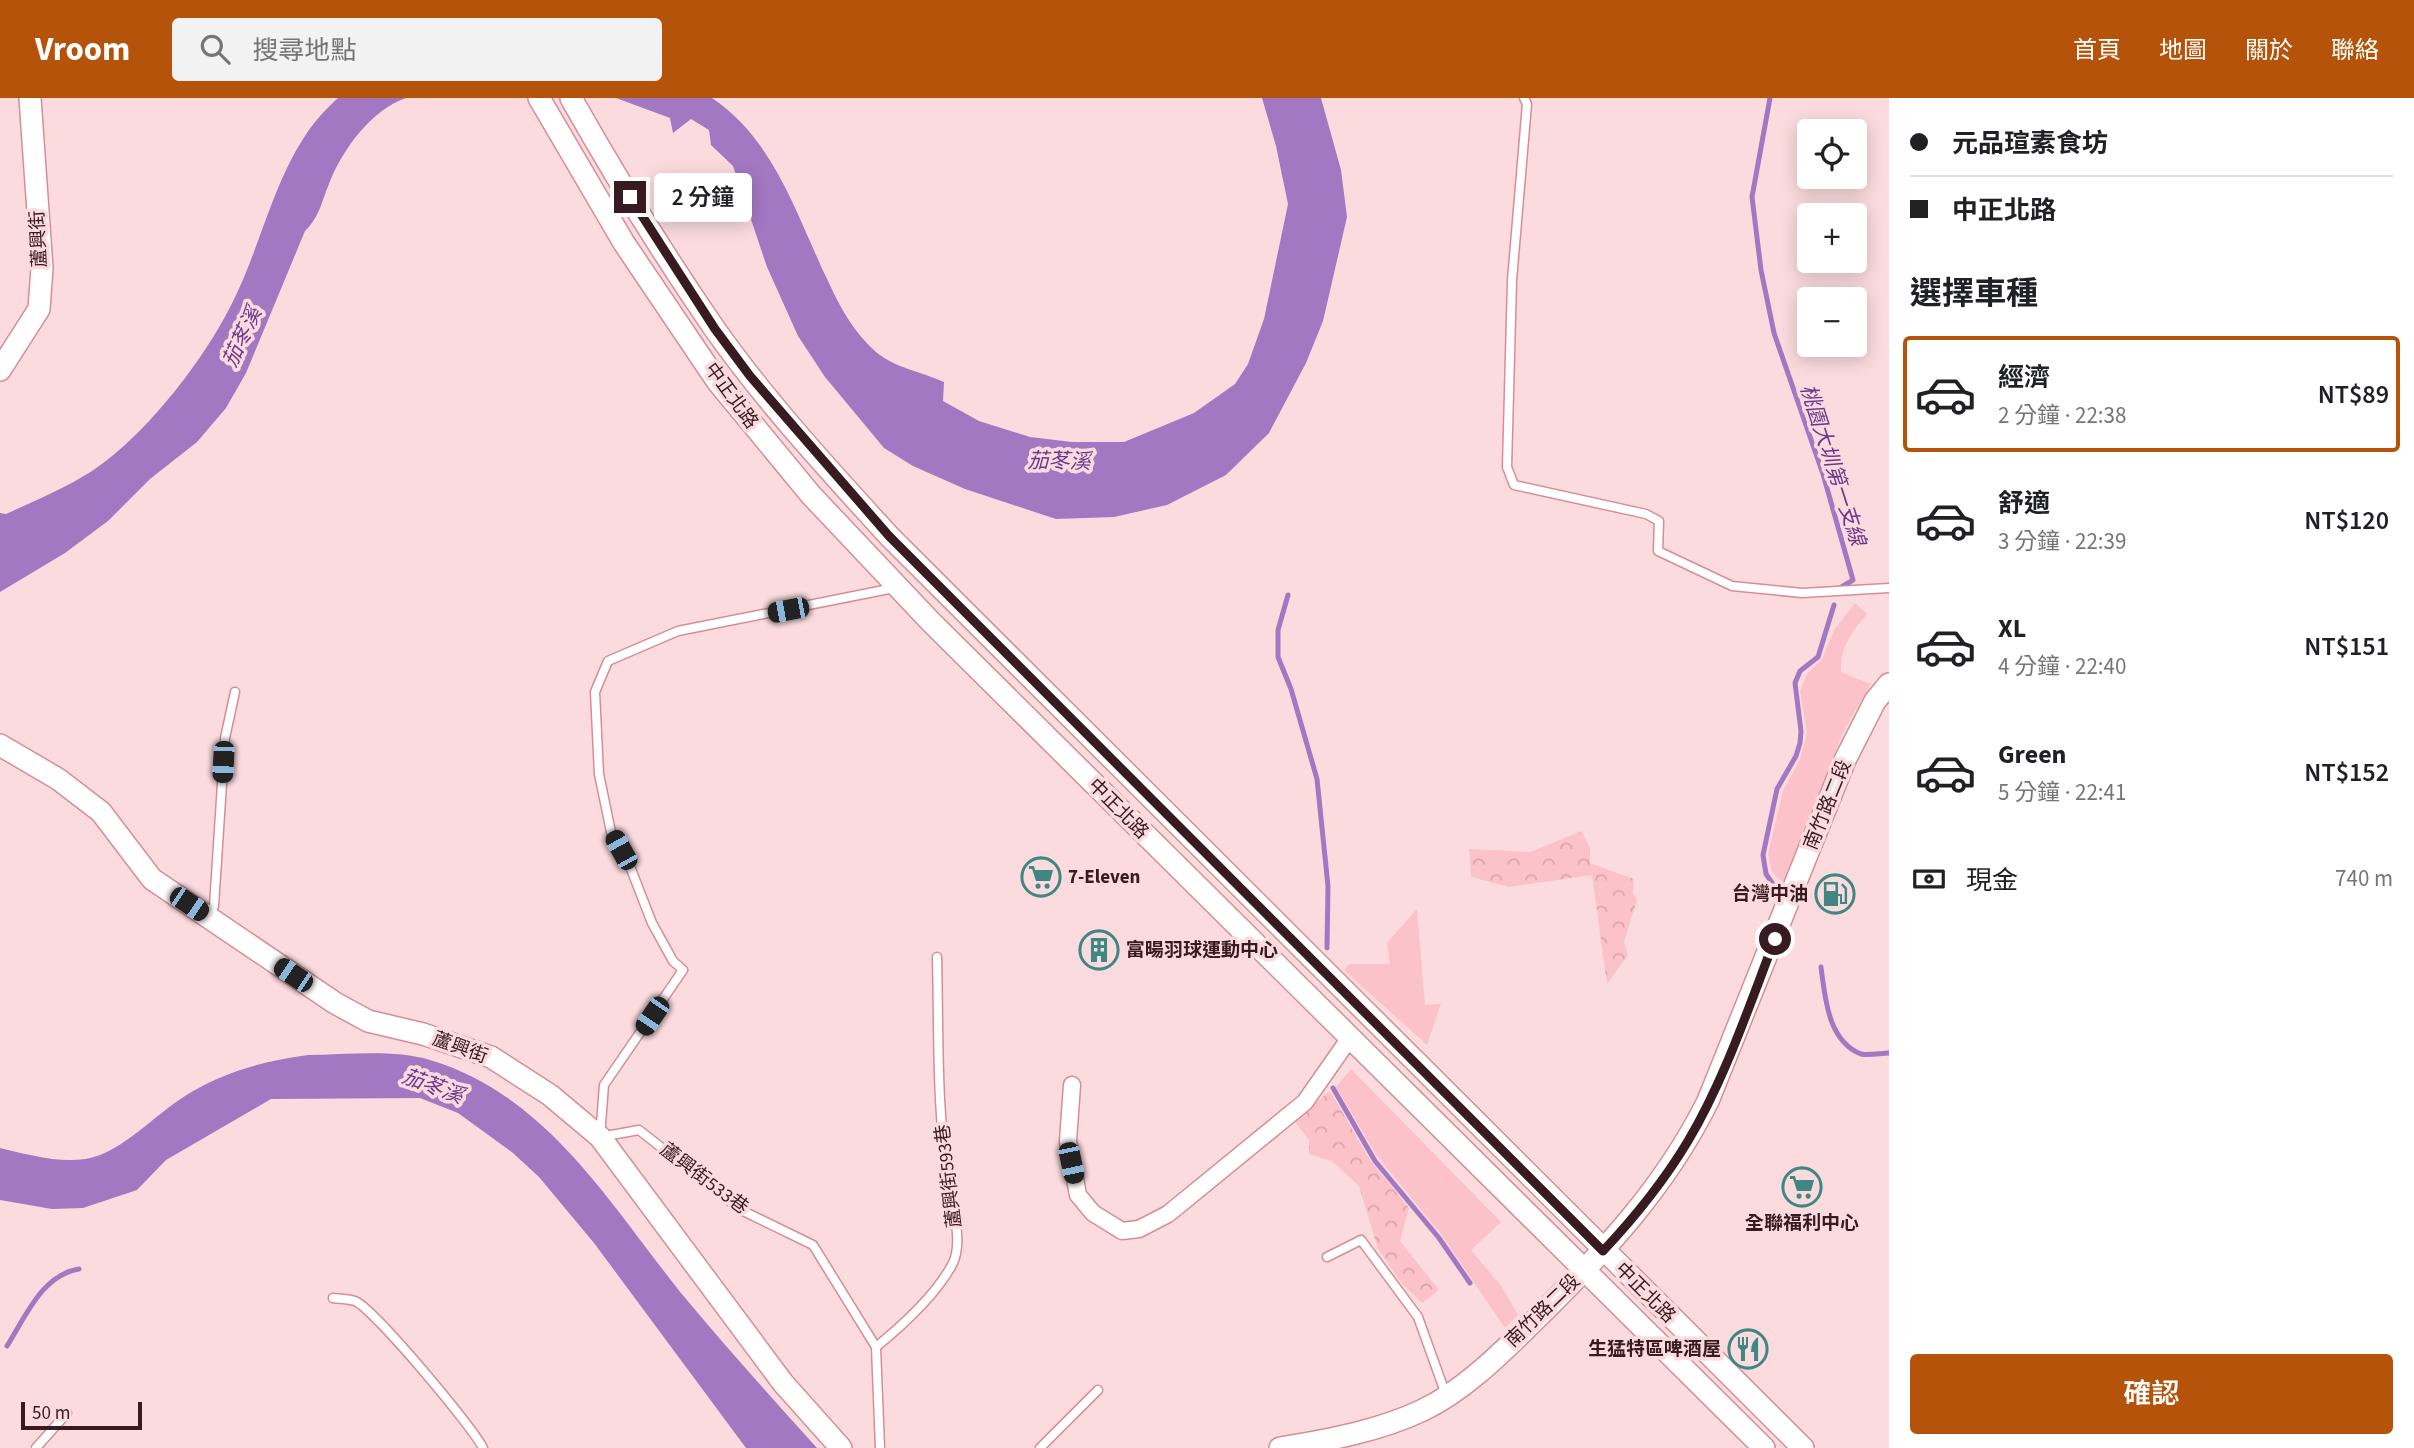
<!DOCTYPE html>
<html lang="zh-TW">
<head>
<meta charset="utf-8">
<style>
	body { margin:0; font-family:"Source Sans 3","Noto Sans TC",sans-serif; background:#f2f2f2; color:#202124; height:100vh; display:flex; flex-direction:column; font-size:26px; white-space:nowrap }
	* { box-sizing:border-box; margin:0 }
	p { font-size:23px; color:#757577 }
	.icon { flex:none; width:38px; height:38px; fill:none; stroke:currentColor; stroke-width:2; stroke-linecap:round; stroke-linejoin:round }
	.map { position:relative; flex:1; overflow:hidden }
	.details { display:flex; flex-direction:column; background:#fff; width:525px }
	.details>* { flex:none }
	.banner { display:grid; align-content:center; height:154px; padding:0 21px; background:#fff }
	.tools { position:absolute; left:1797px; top:21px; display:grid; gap:14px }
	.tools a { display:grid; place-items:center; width:70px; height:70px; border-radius:7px; background:#fff; box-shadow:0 4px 18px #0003; font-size:35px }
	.scale { position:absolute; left:21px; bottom:18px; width:121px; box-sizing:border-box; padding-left:7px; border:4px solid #371b20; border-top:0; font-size:19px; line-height:24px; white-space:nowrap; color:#371b20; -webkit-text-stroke:5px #fbdbde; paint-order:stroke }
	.end { position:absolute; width:32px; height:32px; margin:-16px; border:9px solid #371b20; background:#fff; box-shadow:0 0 0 4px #fff }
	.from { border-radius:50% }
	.bubble { position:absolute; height:49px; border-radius:7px; background:#fff; box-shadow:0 4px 18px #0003; font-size:23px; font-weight:600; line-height:49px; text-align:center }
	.car { position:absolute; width:21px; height:42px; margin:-21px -10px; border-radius:9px; box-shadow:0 0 5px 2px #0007; background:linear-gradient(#222 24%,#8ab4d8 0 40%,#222 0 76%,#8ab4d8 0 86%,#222 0) }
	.banner b { display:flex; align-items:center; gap:24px; height:66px; font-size:26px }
	.banner b+b { border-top:2px solid #e0e0e0 }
	.banner i { width:18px; height:18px; background:#202124 }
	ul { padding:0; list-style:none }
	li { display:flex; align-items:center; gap:21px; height:116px; margin:0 14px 10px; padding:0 7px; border:4px solid transparent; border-radius:7px }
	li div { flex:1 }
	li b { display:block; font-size:26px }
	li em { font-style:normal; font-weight:600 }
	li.active { border-color:#b45309 }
	li>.icon { width:63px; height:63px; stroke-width:1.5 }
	h2 { padding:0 21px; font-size:32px; line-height:84px }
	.pay { display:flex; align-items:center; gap:18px; height:77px; padding:0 21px; font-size:26px }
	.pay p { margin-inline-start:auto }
	.button { display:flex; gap:14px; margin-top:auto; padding:14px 21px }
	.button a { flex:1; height:80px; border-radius:7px; background:#b45309; color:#fff; font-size:28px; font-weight:600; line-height:80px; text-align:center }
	header { display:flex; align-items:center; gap:42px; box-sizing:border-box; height:98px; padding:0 35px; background:#b45309; color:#fff }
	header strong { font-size:33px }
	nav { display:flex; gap:38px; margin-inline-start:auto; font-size:24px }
	.search { width:490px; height:63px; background:#f2f2f2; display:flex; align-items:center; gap:18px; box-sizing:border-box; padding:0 24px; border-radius:7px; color:#757577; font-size:26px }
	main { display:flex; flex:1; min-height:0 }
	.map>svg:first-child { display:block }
	.grass { fill:#fcc2c9 }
	.forest { fill:url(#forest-crowns) }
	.water { fill:#a378c2 }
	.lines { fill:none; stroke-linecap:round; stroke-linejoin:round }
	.stream { stroke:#a378c2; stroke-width:5 }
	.lane-casing { stroke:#d78d97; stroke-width:11 }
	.street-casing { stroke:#d78d97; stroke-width:19 }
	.secondary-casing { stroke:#d78d97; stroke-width:24 }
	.lane { stroke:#fff; stroke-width:8 }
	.street { stroke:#fff; stroke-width:16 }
	.secondary { stroke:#fff; stroke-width:21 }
	.route { stroke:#371b20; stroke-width:9 }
	.labels { text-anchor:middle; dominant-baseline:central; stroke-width:7; stroke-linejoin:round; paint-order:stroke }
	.street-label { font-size:19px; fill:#371b20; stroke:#fbdbde }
	.poi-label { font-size:19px; font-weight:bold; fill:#371b20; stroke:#fbdbde; text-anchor:start }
	.water-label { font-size:21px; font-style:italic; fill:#6d368f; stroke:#fbdbde }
</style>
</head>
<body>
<header>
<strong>Vroom</strong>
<div class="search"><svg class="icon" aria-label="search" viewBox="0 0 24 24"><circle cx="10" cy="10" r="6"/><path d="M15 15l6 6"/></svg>搜尋地點</div>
<nav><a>首頁</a><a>地圖</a><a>關於</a><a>聯絡</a></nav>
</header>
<main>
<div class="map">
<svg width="1889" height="1350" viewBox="0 0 1889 1350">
	<defs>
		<pattern id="forest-crowns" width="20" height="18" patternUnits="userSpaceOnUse" patternTransform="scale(1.75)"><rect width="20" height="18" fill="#fcc2c9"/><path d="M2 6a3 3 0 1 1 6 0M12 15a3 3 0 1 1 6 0" fill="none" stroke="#d9a6ac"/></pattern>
	</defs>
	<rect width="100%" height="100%" fill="#fbdbde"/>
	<g class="grass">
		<path d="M 1855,505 L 1867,516 C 1852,534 1840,549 1841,574 L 1871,586 L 1844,632 L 1783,786 L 1772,774 L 1768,756 L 1783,693 L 1800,661 L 1807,636 L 1800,593 L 1807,576 L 1822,561 L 1834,532 Z"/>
		<polygon points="1417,811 1425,907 1441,906 1427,947 1344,872 1349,866 1390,866 1387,845"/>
		<polygon points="1351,971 1501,1124 1471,1152 1502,1189 1518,1217 1505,1230 1441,1136 1377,1058 1336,989"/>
	</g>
	<g class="forest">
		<polygon points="1582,733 1590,750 1590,765 1634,781 1633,795 1637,802 1624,844 1628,857 1607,886 1592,777 1509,789 1471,779 1469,751 1530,754"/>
		<polygon points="1330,993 1370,1062 1409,1110 1400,1143 1439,1192 1422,1205 1403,1187 1378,1151 1359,1088 1332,1063 1309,1056 1309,1042 1294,1022"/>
	</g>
	<g class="water">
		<path d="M 338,0 L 406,0 C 372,11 341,53 329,86 C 321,105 320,118 305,133 L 246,275 L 226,310 L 197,344 L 150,381 L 108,423 L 65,455 L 0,494 L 0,415 L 6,416 C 35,403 65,390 92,373 C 147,337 209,256 236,197 C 268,130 280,50 338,0 Z"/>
		<path d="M 616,0 L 712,0 C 775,42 797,119 828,183 C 840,209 854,235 876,254 C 895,270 922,274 944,284 L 943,303 L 979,323 L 1030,339 L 1072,344 L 1124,344 L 1194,315 L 1235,286 L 1248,266 L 1264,221 L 1288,106 L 1276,48 L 1262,0 L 1321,0 L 1341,72 L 1347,119 L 1323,223 L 1306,265 L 1269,335 L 1226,377 L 1167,407 L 1114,419 L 1056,421 L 965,391 L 913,368 L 884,350 L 825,279 L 798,238 L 767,169 L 733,68 L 711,47 L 709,32 L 691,21 L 673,35 L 670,20 Z"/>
		<path d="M 308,957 C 346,957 393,951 430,962 C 547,997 609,1105 681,1195 C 725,1248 771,1299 817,1350 L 746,1350 L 594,1145 L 539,1079 L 513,1055 L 458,1015 L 420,1000 L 271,1001 L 166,1062 L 137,1092 L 83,1110 L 52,1111 L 0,1102 L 0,1050 C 30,1057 70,1069 100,1057 C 128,1046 154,1019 179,1002 C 218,975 263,963 308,957 Z"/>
	</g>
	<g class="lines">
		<g class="stream">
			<polyline points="1770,0 1752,99 1761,172 1774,235 1823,376 1853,482 1840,490"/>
			<polyline points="1288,497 1278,532 1278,559 1291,591 1317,681 1328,788 1327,850"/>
			<polyline points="1777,792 1766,776 1763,757 1777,691 1796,658 1800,645 1801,633 1795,585 1800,573 1818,559 1834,507"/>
			<path d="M 1821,869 C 1825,900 1828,943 1861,956 C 1869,958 1881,955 1889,955"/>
			<polyline points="1333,990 1375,1063 1439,1140 1470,1185"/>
			<path d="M 7,1248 C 26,1218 42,1177 79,1171"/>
		</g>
		<g class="lane-casing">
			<g id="lane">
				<polyline points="1524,0 1527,6 1512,182 1507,369 1514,387 1646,416 1659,423 1658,453 1732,488 1802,495 1889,490"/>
				<polyline points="208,819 214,808 225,640 235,594"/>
				<polyline points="1327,1159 1361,1142 1418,1219 1446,1297"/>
				<path d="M 333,1200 C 340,1201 349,1201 355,1203 C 373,1210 472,1328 483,1350"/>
				<path d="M 876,1249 C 903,1227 935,1198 952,1167 C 963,1147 954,1115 950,1093 C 936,1017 939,937 937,859"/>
				<polyline points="36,1350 67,1315"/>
				<polyline points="880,1350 876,1249 813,1147 741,1112 639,1032 600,1039 604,987 683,872 673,863 652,825 631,771 611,734 599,676 595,594 608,563 678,533 894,490"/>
				<polyline points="1040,1350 1098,1292"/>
			</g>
		</g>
		<g class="street-casing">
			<polyline id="street" points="1072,987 1068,1043 1078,1097 1093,1115 1122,1133 1139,1131 1168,1116 1305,1004 1349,941"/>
		</g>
		<g class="secondary-casing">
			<g id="secondary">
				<polyline points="539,0 624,145 717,283 811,397 931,524 1764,1350"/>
				<path d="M 571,0 C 615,78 663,156 714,230 C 766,304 828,371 889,438 L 1803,1350"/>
				<polyline points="0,272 39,211 42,170 30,0"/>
				<polyline points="0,647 58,681 101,714 152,781 335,905 368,923 423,936 491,959 550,997 600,1039 783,1285 841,1350"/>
				<path d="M 1280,1350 C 1329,1342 1379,1333 1423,1312 C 1465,1292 1502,1254 1535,1222 C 1604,1154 1664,1091 1708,1003 L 1845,662 L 1875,603 L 1889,586"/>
			</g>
		</g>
		<use href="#lane" class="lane"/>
		<use href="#street" class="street"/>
		<use href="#secondary" class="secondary"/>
	</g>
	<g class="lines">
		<path class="route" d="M 630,99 L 715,231 L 750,278 L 889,438 L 1603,1153 C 1635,1119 1664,1083 1688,1043 C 1725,981 1749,908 1775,841"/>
	</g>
	<defs>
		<g id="supermarket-ring" transform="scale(2.0125)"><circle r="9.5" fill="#fbdbde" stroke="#408783" stroke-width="1.5"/><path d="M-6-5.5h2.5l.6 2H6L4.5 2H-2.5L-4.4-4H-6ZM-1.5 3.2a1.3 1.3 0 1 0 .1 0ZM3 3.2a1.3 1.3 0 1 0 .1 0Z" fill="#408783"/></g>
		<g id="fuel-ring" transform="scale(2.0125)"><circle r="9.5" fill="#fbdbde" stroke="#408783" stroke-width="1.5"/><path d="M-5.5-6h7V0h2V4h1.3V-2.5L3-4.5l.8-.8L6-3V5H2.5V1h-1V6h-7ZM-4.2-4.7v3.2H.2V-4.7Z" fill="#408783"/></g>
		<g id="building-ring" transform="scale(2.0125)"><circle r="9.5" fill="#fbdbde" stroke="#408783" stroke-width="1.5"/><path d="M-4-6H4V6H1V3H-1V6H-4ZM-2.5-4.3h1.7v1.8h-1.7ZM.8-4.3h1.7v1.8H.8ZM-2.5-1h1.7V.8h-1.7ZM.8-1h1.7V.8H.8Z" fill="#408783"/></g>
		<g id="restaurant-ring" transform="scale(2.0125)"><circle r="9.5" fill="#fbdbde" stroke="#408783" stroke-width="1.5"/><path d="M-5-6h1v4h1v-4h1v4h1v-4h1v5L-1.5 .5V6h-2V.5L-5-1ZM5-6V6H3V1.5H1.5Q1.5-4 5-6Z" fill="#408783"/></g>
	</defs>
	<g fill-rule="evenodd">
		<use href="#supermarket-ring" x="1041" y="779"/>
		<use href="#fuel-ring" x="1835" y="796"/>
		<use href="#building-ring" x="1099" y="852"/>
		<use href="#supermarket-ring" x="1802" y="1089"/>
		<use href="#restaurant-ring" x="1748" y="1251"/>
	</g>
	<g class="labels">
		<g class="street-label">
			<text transform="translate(39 141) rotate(-93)">蘆興街</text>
			<text transform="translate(731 298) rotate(54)">中正北路</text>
			<text transform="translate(1828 707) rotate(-68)">南竹路二段</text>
			<text transform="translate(1118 711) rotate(45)">中正北路</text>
			<text transform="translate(460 950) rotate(20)">蘆興街</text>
			<text transform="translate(949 1078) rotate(-97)">蘆興街593巷</text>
			<text transform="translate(704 1081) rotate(37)">蘆興街533巷</text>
			<text transform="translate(1645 1195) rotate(45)">中正北路</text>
			<text transform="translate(1543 1213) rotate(-44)">南竹路二段</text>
		</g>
		<g class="poi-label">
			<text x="1068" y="779">7-Eleven</text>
			<text x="1808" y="796" text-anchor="end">台灣中油</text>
			<text x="1126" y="852">富暘羽球運動中心</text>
			<text x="1802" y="1125" text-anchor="middle">全聯福利中心</text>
			<text x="1721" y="1251" text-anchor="end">生猛特區啤酒屋</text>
		</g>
		<g class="water-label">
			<text transform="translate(242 239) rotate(-65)">茄苳溪</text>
			<text transform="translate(1059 363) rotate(1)">茄苳溪</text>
			<text transform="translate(1833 367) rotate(72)">桃園大圳第一支線</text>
			<text transform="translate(433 988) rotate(20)">茄苳溪</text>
		</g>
	</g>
</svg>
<div class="tools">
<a><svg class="icon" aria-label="locate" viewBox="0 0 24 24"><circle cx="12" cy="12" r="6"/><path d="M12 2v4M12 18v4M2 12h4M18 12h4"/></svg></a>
<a>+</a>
<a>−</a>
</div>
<div class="scale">50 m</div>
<i class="end from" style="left:1775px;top:841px"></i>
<i class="end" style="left:630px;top:99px"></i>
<div class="bubble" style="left:654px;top:75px;width:98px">2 分鐘</div>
<i class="car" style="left:788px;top:512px;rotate:259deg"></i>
<i class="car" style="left:223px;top:664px;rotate:183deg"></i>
<i class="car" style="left:621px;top:752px;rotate:331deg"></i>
<i class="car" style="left:189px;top:806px;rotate:124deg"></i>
<i class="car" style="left:293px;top:877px;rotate:304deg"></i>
<i class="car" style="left:652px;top:918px;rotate:214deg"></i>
<i class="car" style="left:1071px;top:1065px;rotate:168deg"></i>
</div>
<section class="details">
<div class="banner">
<b><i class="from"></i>元品瑄素食坊</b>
<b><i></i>中正北路</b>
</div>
<h2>選擇車種</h2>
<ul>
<li class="active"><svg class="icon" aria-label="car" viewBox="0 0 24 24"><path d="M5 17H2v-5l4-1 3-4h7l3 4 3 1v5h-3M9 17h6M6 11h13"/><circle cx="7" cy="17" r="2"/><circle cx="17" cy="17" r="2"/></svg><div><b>經濟</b><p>2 分鐘 · 22:38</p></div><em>NT$89</em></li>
<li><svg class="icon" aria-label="car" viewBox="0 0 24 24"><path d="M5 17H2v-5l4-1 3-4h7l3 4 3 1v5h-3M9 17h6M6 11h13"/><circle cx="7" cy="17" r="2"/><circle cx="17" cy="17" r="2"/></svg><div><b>舒適</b><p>3 分鐘 · 22:39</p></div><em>NT$120</em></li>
<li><svg class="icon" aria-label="car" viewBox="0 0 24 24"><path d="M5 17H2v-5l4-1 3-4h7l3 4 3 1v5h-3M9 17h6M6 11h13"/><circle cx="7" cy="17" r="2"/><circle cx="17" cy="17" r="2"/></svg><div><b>XL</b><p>4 分鐘 · 22:40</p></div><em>NT$151</em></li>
<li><svg class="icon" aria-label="car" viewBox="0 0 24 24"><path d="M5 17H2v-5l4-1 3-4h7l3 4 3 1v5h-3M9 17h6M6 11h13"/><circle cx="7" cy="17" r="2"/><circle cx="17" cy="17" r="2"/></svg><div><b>Green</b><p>5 分鐘 · 22:41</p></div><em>NT$152</em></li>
</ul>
<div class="pay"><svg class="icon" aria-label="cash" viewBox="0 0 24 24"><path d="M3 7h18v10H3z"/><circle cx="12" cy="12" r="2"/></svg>現金<p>740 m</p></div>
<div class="button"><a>確認</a></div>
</section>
</main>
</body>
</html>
